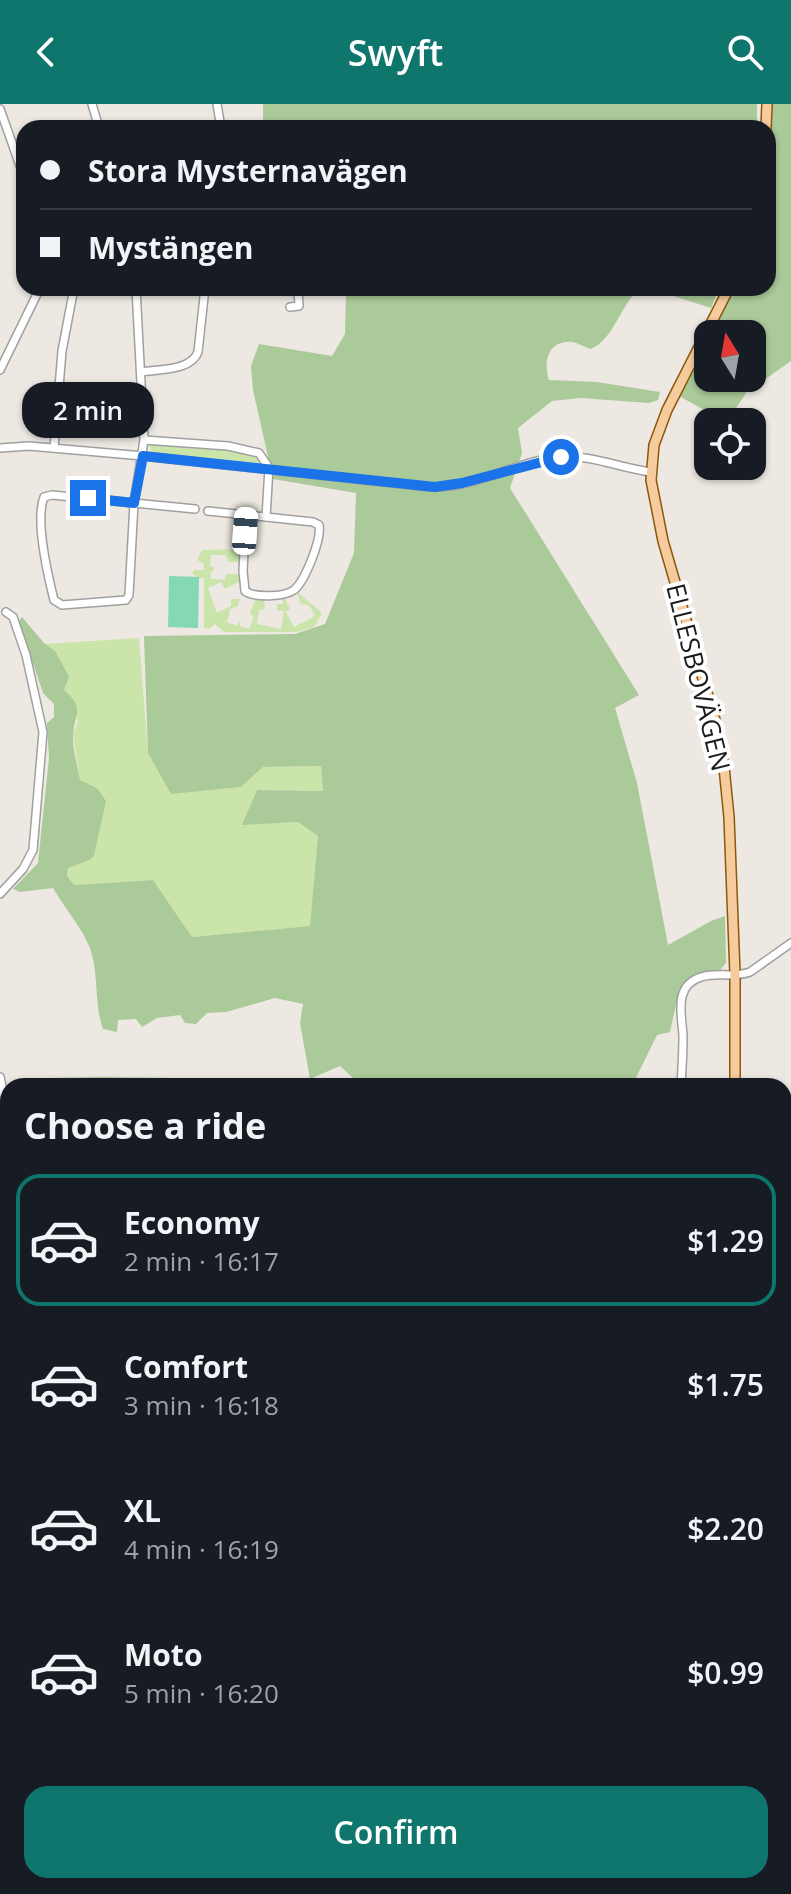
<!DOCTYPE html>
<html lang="en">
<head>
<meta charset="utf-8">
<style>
	body { margin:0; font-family:"Open Sans",sans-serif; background:#242831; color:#f1f3f6; height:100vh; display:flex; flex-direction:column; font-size:30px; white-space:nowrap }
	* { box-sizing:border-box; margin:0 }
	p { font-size:26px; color:#9ea1a6 }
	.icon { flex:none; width:44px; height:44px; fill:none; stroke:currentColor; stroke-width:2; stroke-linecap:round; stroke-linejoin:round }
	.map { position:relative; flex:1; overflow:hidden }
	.details { position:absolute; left:0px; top:974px; width:792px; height:816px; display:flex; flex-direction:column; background:#171b24; border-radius:24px 24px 0 0; box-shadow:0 2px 6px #0004 }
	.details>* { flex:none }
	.guide { position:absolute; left:16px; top:16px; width:760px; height:176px; border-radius:24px; box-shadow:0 2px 6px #0004; display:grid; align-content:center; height:176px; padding:0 24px; background:#171b24 }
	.needle { width:52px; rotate:349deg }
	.controls { position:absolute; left:694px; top:216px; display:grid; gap:16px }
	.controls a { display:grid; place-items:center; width:72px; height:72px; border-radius:16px; background:#171b24; box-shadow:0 2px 6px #0004; font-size:40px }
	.end { position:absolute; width:36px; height:36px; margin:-18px; border:10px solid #1a73e8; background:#fff; box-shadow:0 0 0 4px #fff }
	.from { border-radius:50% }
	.bubble { position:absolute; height:56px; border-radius:24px; background:#171b24; box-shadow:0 2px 6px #0004; font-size:26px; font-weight:600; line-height:56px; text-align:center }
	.car { position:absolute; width:24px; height:48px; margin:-24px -12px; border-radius:10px; box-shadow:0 0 6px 2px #0007; background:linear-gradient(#fff 24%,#345 0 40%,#fff 0 76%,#345 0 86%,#fff 0) }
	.guide b { display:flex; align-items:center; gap:28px; height:76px; font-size:30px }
	.guide b+b { border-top:2px solid #363941 }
	.guide i { width:20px; height:20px; background:#f1f3f6 }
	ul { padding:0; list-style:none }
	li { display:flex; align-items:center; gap:24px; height:132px; margin:0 16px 12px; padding:0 8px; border:4px solid transparent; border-radius:24px }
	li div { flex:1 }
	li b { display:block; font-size:30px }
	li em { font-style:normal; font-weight:600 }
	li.active { border-color:#0f766e }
	li>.icon { width:72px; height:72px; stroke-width:1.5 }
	h2 { padding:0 24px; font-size:36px; line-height:96px }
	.primary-button { display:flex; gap:16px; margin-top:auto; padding:16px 24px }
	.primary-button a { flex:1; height:92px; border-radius:24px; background:#0f766e; color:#fff; font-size:32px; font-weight:600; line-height:92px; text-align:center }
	header { display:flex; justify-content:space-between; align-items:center; height:104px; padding:0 24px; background:#0f766e; color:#fff; font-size:36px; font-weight:600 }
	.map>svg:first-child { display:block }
	.grass { fill:#cae4aa }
	.forest { fill:#aaca99 }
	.pitch { fill:#84d8b3 }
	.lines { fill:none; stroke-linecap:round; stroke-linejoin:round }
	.minor-casing { stroke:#a0a0a0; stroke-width:10 }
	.major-casing { stroke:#8b5909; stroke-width:12 }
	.highway-casing { stroke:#cc2e6c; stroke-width:14 }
	.minor { stroke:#fff; stroke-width:7 }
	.major { stroke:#f6cb9e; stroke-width:9 }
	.highway { stroke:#e08da1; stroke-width:11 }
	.route { stroke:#1a73e8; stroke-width:10 }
	.labels { text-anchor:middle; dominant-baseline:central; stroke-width:8; stroke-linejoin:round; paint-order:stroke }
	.street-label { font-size:26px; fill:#1c1c1c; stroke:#fff }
</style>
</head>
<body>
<header><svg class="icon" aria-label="back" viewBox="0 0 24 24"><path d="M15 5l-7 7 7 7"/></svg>Swyft<svg class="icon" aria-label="search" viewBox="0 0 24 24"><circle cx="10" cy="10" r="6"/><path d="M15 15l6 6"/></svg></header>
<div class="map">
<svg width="791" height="1790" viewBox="0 0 791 1790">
	<rect width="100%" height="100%" fill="#ede8e2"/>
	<g class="grass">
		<path d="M 158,340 C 179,341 249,342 262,356 L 256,360 L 156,350 L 151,347 L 149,341 Z"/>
		<polygon points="241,445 240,458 229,458 225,451 211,451 210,462 214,463 214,466 211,468 211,475 225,476 226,470 240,470 239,478 225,485 221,478 208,484 217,509 231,502 231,495 240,495 237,503 231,504 227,518 237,522 240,517 240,522 249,525 254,513 250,509 256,495 264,494 265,505 259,506 257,520 281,525 284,507 277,506 277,500 283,500 282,493 284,493 290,505 286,508 294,523 315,512 309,501 301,500 297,488 322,509 314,523 296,528 224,528 215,520 209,525 204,524 204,473 199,475 192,469 194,466 204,466 204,460 197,456 202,446"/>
		<polygon points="139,534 148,649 171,689 241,683 263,663 321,662 323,687 257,686 243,720 299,718 318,732 311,822 192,833 153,776 74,781 67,772 68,764 102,710 105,697 97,684 80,676 73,631 78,617 64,586 65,579 44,540"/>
		<polygon points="784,1581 791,1582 791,1691 784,1687"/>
	</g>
	<g class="forest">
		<rect x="263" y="0" width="494" height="24"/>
		<polygon points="770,0 791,0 791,257 746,289 731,312 722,316 679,292 708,238 708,274 752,274 752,230 712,230 735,184 768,184 768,119 775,113 768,108"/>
		<path d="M 346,184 L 640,184 C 620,201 615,234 591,245 C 585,243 578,239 572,238 C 548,236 543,258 549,276 L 597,278 L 660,288 L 658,296 L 649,299 L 580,294 L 552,297 L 518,324 L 522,349 L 510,384 L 639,591 L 615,604 L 637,679 L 668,841 L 711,817 L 725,812 L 726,859 L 720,866 C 679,872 678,893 670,928 L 657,931 L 632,982 L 357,982 L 354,975 L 340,962 L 310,975 L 300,919 L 303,900 L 275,894 L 226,908 L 207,909 L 196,920 L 185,919 L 180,911 L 157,914 L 142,923 L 136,915 L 118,916 L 117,928 L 103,925 C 94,900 99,870 90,844 C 82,824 64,803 53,784 L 20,788 L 13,785 L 38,759 L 49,654 L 47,619 L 54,613 L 54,600 L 43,589 L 19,517 L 22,513 L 44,539 L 55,547 L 69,573 L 64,586 C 85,605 75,608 73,631 C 72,645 78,662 80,676 L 97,684 L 106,697 L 94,751 L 91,755 L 68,764 L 67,772 L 74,781 L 153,776 L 192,833 L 310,822 L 318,732 L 298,718 L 242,721 L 257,686 L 323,687 L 321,662 L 263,663 L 241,683 L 171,690 L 148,649 L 144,532 L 295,530 L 325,520 L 354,449 L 356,389 L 273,375 L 253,286 L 251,262 L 259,240 L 332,252 L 345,230 Z"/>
		<polygon points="648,184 719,184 711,204"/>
		<polygon points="100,973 175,974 181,982 18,982 47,974"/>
		<polygon points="791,1435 791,1546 784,1547 784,1481 789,1470 785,1459 784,1438"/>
		<polygon points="210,1782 326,1782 306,1786 306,1790 209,1790"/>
	</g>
	<g class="pitch">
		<polygon points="169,472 199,473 198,524 168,523"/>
		<polygon points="8,1654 8,1781 0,1771 0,1664"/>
		<polygon points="9,1782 207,1782 205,1790 16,1790"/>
	</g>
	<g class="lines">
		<g class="minor-casing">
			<g id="minor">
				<polyline points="92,0 99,24"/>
				<polyline points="217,0 221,24"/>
				<polyline points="0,5 24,73"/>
				<path d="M 136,184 L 144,336 L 134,399 L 52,391 L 44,393 C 35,416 48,472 54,496 L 62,501 L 126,496 L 129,491 L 134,399 L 195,405"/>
				<polyline points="290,203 299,202 298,184"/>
				<polyline points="0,266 40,184"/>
				<path d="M 141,268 C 159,265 191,267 198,248 L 205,184"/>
				<polyline points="144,336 228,342 259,349 269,364 266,413"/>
				<path d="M 0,344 L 29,342 L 143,352 L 429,383 C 474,385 514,358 558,353 C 590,350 620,364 651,368"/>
				<polyline points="54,344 62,247 74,184"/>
				<path d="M 208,407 L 313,418 L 319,421 C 322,435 305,477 294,486 C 284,493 254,494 245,487 L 243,467 L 246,411"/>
				<polyline points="0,790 23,765 33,746 43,628 26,551 13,513 6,508"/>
				<polyline points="0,973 8,1011"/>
				<path d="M 681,982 C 682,965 683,949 683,932 C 682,911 673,882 701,873 C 717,868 734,874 750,868 L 791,839"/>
				<polyline points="784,1146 791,1149"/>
				<polyline points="784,1182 791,1165"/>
				<polyline points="784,1382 791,1400"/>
				<polyline points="0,1644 8,1635"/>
				<polyline points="784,1728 791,1731"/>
				<polyline points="435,1782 439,1790"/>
				<polyline points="504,1782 504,1790"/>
				<polyline points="510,1790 511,1782"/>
			</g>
		</g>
		<g class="major-casing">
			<g id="major">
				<polyline points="766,24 767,0"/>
				<polyline points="729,184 667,306 654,341 651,376 663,437 715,616 724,663 729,713 735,870 735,982"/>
				<polyline points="784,1702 791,1705"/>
			</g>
		</g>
		<g class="highway-casing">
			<g id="highway">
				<polyline points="0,1486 8,1487"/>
				<polyline points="784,1557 791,1557"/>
				<polyline points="784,1568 791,1567"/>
			</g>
		</g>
		<use href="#minor" class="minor"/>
		<use href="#major" class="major"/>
		<use href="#highway" class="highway"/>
	</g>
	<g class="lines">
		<polyline class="route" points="88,394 134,399 143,352 435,383 462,379 561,353"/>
	</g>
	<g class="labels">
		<g class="street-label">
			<text transform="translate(699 573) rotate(76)">ELLESBOVÄGEN</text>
		</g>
	</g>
</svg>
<div class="controls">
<a><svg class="needle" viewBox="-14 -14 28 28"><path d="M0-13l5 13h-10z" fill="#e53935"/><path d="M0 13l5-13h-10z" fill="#9ea1a6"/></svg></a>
<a><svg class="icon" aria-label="locate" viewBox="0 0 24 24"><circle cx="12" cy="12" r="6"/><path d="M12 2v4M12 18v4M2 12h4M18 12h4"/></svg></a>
</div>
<i class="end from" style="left:561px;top:353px"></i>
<i class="end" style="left:88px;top:394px"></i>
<div class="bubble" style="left:22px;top:278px;width:132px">2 min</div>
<i class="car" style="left:245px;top:427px;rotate:4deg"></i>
<div class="guide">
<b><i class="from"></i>Stora Mysternavägen</b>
<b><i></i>Mystängen</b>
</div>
<section class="details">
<h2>Choose a ride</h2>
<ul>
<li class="active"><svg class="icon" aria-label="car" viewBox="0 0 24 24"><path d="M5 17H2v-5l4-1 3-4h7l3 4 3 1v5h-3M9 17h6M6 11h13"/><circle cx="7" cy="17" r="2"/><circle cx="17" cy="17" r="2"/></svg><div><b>Economy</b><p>2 min · 16:17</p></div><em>$1.29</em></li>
<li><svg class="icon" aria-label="car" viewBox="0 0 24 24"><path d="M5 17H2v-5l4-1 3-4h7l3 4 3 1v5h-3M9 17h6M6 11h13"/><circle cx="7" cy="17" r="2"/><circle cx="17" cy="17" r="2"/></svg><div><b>Comfort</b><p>3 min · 16:18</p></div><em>$1.75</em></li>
<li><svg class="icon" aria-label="car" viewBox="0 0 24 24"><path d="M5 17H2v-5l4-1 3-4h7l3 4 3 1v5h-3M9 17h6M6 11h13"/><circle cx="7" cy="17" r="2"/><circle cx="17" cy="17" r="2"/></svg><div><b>XL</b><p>4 min · 16:19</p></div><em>$2.20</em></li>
<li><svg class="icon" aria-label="car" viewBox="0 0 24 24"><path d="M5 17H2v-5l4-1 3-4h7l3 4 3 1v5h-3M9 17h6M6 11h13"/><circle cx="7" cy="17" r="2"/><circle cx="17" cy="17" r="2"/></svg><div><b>Moto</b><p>5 min · 16:20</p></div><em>$0.99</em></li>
</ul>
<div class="primary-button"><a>Confirm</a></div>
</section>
</div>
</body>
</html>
